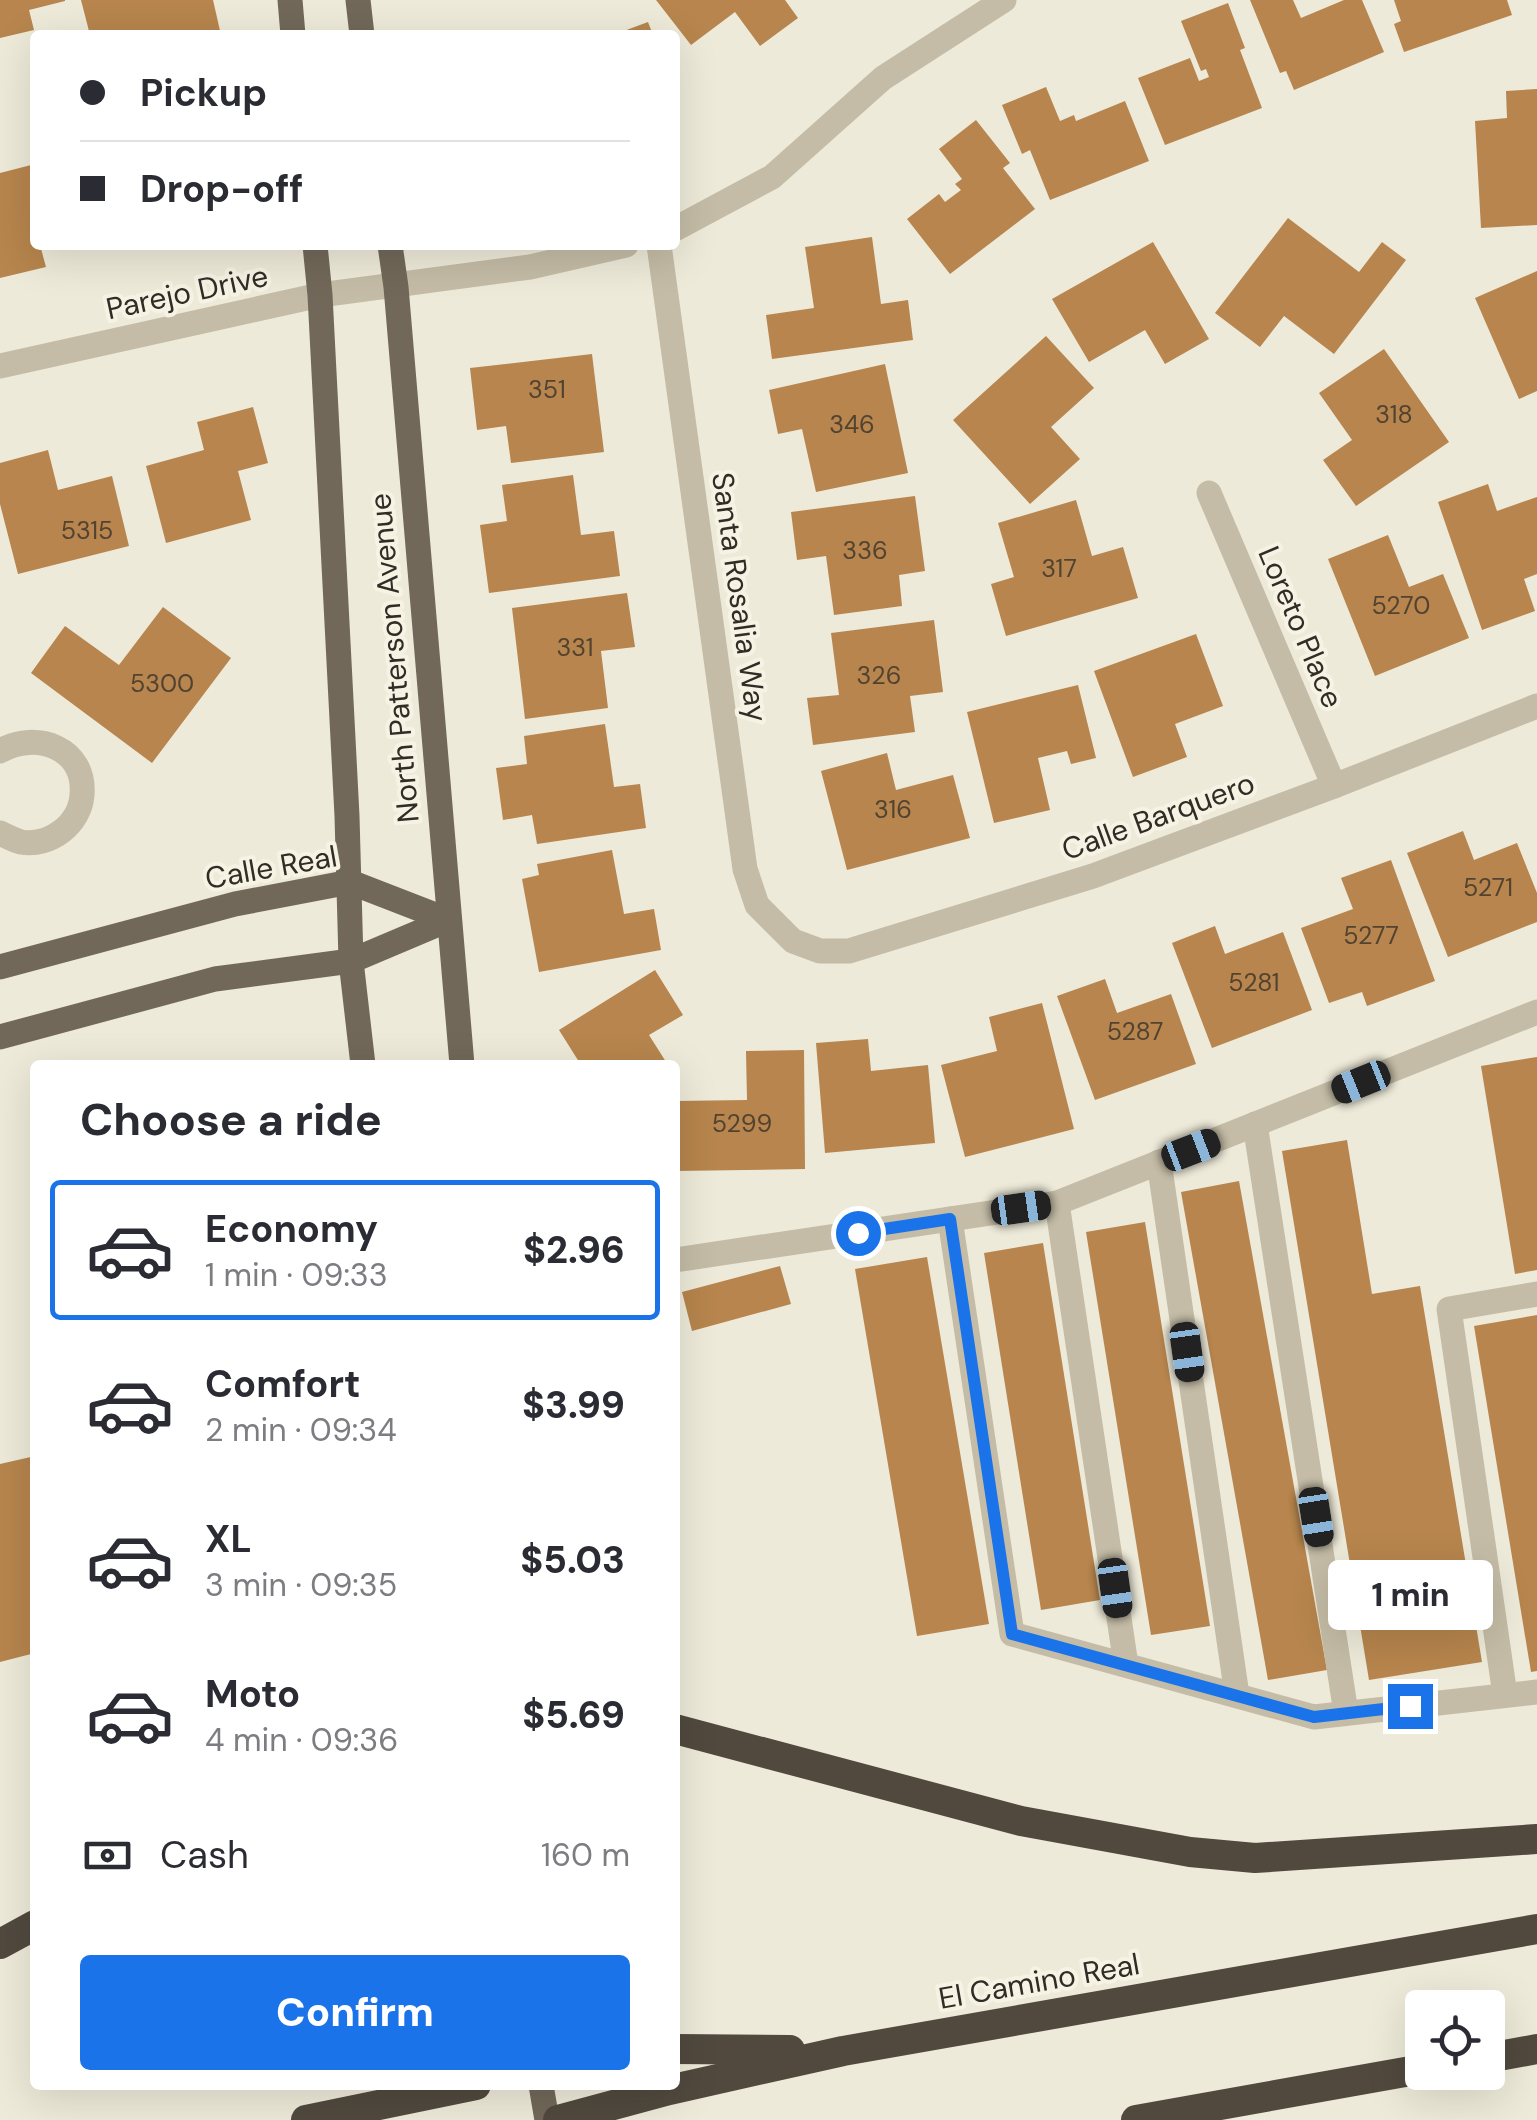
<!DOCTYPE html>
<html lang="en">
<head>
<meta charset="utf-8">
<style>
	body { margin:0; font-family:"DM Sans",sans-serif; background:#f7f7f7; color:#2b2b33; height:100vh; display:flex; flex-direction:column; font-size:38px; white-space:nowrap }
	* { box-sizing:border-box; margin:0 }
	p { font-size:32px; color:#7c7c81 }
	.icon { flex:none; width:55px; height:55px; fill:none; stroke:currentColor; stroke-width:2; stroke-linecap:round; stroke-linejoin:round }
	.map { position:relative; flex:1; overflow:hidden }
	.panel { position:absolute; left:30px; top:1060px; width:650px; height:1030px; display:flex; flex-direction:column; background:#fff; border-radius:10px; box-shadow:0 10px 40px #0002 }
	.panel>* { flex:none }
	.banner { position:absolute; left:30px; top:30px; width:650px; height:220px; border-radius:10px; box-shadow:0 10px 40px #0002; display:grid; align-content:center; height:220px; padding:0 50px; background:#fff }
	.controls { position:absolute; left:1405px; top:1990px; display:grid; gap:20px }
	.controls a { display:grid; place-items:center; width:100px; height:100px; border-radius:10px; background:#fff; box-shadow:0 10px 40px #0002; font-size:50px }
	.end { position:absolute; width:45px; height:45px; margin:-22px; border:12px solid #1a73e8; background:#fff; box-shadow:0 0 0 5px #fff }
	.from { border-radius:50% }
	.bubble { position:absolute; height:70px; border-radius:10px; background:#fff; box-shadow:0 10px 40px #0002; font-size:32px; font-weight:800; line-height:70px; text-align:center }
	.car { position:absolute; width:30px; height:60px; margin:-30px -15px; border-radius:12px; box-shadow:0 0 8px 2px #0007; background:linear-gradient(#222 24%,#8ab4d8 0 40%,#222 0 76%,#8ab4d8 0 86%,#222 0) }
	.banner b { display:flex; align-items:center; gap:35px; height:95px; font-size:38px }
	.banner b+b { border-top:2px solid #e1e1e2 }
	.banner i { width:25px; height:25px; background:#2b2b33 }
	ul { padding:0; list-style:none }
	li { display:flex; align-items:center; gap:30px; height:140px; margin:0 20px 15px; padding:0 30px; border:5px solid transparent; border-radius:10px }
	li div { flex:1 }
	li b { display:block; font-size:38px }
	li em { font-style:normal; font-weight:800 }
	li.on { border-color:#1a73e8 }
	li>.icon { width:90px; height:90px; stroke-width:1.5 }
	h2 { padding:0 50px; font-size:45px; line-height:120px }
	.pay { display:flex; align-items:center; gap:25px; height:110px; padding:0 50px; font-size:38px }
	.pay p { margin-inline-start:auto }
	.button { display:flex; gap:20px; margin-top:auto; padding:20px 50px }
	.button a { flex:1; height:115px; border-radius:10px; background:#1a73e8; color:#fff; font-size:40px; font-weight:800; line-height:115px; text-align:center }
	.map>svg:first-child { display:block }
	.building { fill:#b7854d }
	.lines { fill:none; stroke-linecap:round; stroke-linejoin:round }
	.minor { stroke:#c4bca6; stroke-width:25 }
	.major { stroke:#716859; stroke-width:25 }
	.highway { stroke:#51493e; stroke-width:30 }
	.route { stroke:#1a73e8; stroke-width:12 }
	.labels { text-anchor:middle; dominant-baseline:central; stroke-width:8; stroke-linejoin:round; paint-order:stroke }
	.number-label { font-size:25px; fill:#524330 }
	.street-label { font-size:30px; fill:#312d26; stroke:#f6f3e4 }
</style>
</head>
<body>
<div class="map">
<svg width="1537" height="2120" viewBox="0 0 1537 2120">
	<rect width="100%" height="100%" fill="#edead9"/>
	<g class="building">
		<polygon points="0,0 65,0 65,1 29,10 34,30 0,38"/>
		<polygon points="81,0 213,0 221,35 90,35"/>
		<polygon points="656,0 785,0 798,18 760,46 735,12 691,45"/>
		<polygon points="1250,0 1293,0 1301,18 1344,0 1362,0 1384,52 1294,90 1286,71 1280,73"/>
		<polygon points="1394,0 1507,0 1512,15 1404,52 1394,24 1401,21"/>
		<polygon points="1228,3 1245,48 1240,50 1262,108 1165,145 1138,78 1190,58 1199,81 1209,77 1206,69 1201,71 1181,21"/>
		<polygon points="648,22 653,35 613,35"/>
		<polygon points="1046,87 1060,121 1074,115 1076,121 1125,101 1149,161 1050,200 1030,150 1022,154 1002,105"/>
		<polygon points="1537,89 1537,225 1481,228 1475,121 1507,118 1506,91"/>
		<polygon points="976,120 1010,163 1003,168 1035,209 950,274 907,219 939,194 945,202 961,190 955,184 962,179 939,149"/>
		<polygon points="35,164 35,245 40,245 46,267 0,278 0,173"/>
		<polygon points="1288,218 1359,272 1382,242 1406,260 1334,354 1284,316 1260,347 1215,313"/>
		<polygon points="872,237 881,304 908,300 913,340 772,359 766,315 814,308 805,247"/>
		<polygon points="1153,242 1209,339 1165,364 1145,330 1089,362 1052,299"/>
		<polygon points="1537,271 1537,391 1519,399 1475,298"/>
		<polygon points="1046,336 1094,388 1051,427 1080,459 1030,504 953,420"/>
		<polygon points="1384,349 1449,442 1356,506 1323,460 1352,440 1319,393"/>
		<polygon points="592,354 604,452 511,463 506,426 477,430 470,368"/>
		<polygon points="885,364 908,473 816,492 802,429 778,434 769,390"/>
		<polygon points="253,407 268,463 238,471 251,520 166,543 146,466 204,450 197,422"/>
		<polygon points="48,450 58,490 112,476 129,546 18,574 0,504 0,463"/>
		<polygon points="573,475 581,535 614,531 620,576 489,593 480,525 507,521 502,485"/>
		<polygon points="1488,484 1497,511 1537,497 1537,574 1524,579 1535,611 1482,630 1438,502"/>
		<polygon points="915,496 925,571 899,575 902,606 834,615 826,556 797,560 791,512"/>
		<polygon points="1076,500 1092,556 1123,547 1138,598 1006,636 991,584 1014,577 998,523"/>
		<polygon points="1388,535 1409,587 1443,574 1469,638 1375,676 1328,559"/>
		<polygon points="627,593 635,647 601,651 608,708 525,719 512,608"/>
		<polygon points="163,607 231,658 152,763 31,673 65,626 119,665"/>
		<polygon points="934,620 943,692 910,696 915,732 813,745 807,698 839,695 831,633"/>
		<polygon points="1196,634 1223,706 1175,724 1187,757 1133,777 1094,671"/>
		<polygon points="1078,685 1096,758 1071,764 1067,751 1038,758 1050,810 994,823 967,712"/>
		<polygon points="605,724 614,787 640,784 646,828 537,844 532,815 503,820 496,768 527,764 524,736"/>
		<polygon points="887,753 896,790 953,775 970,838 847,870 821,771"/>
		<polygon points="1463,831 1474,860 1517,843 1537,893 1537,922 1448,957 1407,853"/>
		<polygon points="612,850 624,914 654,909 661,950 539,972 522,879 539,875 537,864"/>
		<polygon points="1391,860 1435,981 1367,1006 1362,992 1329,1003 1301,928 1353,909 1341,878"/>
		<polygon points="1215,926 1225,954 1283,932 1312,1010 1212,1048 1172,943"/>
		<polygon points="655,970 683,1015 649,1035 668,1065 581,1065 559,1030"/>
		<polygon points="1105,979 1117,1013 1171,994 1196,1064 1095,1100 1057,996"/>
		<polygon points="1042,1003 1074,1129 965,1157 941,1065 997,1051 989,1017"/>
		<polygon points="868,1039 871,1071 928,1065 935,1143 825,1153 816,1043"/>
		<polygon points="804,1050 805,1169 675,1171 675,1101 747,1100 746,1051"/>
		<polygon points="1537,1057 1537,1270 1515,1274 1481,1066"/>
		<polygon points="1347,1140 1372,1294 1420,1286 1482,1662 1369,1680 1282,1151"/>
		<polygon points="1239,1181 1327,1670 1268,1680 1181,1192"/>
		<polygon points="1145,1222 1210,1626 1151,1635 1086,1232"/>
		<polygon points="1043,1243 1100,1600 1041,1610 984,1253"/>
		<polygon points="927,1257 989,1624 917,1636 855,1269"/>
		<polygon points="780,1266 791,1304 692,1331 682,1292"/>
		<polygon points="1537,1315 1537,1671 1531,1672 1474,1326"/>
		<polygon points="35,1456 35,1653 0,1662 0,1464"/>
	</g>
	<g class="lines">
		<g class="minor">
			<polyline points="675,229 772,177 883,78 1004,0"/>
			<polyline points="659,245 745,869 757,905 793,941 820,951 849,951 1093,876 1334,786 1537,706"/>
			<polyline points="0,366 320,295 530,267 626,245"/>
			<polyline points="1209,493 1334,786"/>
			<path d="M 0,751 C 36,730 86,748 82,795 C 80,824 50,847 21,842 C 14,840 6,836 0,833"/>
			<polyline points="1255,1124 1346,1713"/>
			<polyline points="1159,1162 1237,1695"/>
			<polyline points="1057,1203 1126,1665"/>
			<polyline points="950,1219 1012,1634 1314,1717 1537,1692"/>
			<polyline points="675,1260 1057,1203 1537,1012"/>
			<polyline points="1505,1695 1449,1309 1537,1294"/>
		</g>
		<g class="major">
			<polyline points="290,0 293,35"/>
			<polyline points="358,0 362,35"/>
			<polyline points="315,245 320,295 347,816 351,961 363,1065"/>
			<polyline points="390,245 396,287 462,1065"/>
			<polyline points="0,967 235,904 350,882 448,920"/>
			<polyline points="0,1037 215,979 351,961 448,920"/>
			<polyline points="541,2085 547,2120"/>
		</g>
		<g class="highway">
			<polyline points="675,1729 1021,1821 1190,1852 1255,1858 1537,1839"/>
			<polyline points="0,1944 35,1925"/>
			<polyline points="675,2049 790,2050"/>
			<polyline points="1488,2058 1537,2049"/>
			<polyline points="306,2120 476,2085"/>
			<polyline points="558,2120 669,2090 843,2051 1537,1929"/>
			<polyline points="1136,2120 1422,2069"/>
		</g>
	</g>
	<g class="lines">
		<polyline class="route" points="858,1233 950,1219 1012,1634 1314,1717 1410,1706"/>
	</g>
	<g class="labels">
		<g class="number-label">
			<text x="547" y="389">351</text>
			<text x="1394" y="414">318</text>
			<text x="852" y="424">346</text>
			<text x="87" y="530">5315</text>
			<text x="865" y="550">336</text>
			<text x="1059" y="568">317</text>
			<text x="1401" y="605">5270</text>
			<text x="575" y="647">331</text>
			<text x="879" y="675">326</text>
			<text x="162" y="683">5300</text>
			<text x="893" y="809">316</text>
			<text x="1488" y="887">5271</text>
			<text x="1371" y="935">5277</text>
			<text x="1254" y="982">5281</text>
			<text x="1135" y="1031">5287</text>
			<text x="742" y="1123">5299</text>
		</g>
		<g class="street-label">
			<text transform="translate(187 292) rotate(-12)">Parejo Drive</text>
			<text transform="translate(740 597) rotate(82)">Santa Rosalia Way</text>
			<text transform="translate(1301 627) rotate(67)">Loreto Place</text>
			<text transform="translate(394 658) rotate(-95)">North Patterson Avenue</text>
			<text transform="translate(1158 816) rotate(-20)">Calle Barquero</text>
			<text transform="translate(271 867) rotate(-10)">Calle Real</text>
			<text transform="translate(1039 1981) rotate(-10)">El Camino Real</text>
		</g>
	</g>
</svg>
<div class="controls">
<a><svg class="icon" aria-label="locate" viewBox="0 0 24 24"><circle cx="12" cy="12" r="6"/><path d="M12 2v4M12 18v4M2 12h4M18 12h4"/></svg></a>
</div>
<i class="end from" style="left:858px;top:1233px"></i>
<i class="end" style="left:1410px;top:1706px"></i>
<div class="bubble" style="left:1328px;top:1560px;width:165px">1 min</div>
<i class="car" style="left:1361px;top:1082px;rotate:248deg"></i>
<i class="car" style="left:1191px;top:1150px;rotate:69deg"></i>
<i class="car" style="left:1021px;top:1208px;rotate:82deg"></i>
<i class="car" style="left:1187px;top:1352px;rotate:172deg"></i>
<i class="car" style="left:1316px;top:1517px;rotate:171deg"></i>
<i class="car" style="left:1115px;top:1588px;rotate:172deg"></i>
<div class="banner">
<b><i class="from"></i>Pickup</b>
<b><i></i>Drop-off</b>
</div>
<section class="panel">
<h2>Choose a ride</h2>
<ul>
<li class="on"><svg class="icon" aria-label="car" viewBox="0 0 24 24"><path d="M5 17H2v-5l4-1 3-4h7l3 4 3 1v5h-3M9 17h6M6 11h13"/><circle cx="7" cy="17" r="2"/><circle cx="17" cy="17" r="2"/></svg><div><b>Economy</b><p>1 min · 09:33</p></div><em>$2.96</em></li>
<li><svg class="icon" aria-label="car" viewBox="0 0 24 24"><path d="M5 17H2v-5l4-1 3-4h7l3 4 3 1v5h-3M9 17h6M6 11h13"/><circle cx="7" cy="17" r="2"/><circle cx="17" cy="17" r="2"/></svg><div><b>Comfort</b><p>2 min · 09:34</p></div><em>$3.99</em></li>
<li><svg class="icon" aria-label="car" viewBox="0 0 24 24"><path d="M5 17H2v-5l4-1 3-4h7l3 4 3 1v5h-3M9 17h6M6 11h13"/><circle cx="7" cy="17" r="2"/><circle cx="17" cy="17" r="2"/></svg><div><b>XL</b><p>3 min · 09:35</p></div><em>$5.03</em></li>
<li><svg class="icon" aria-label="car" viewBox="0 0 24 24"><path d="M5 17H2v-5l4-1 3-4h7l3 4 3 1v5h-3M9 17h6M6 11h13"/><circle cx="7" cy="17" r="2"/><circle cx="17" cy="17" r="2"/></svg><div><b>Moto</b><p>4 min · 09:36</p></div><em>$5.69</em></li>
</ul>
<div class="pay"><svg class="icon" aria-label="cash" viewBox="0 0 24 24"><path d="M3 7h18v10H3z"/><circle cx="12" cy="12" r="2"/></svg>Cash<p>160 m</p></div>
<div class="button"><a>Confirm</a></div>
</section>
</div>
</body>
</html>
